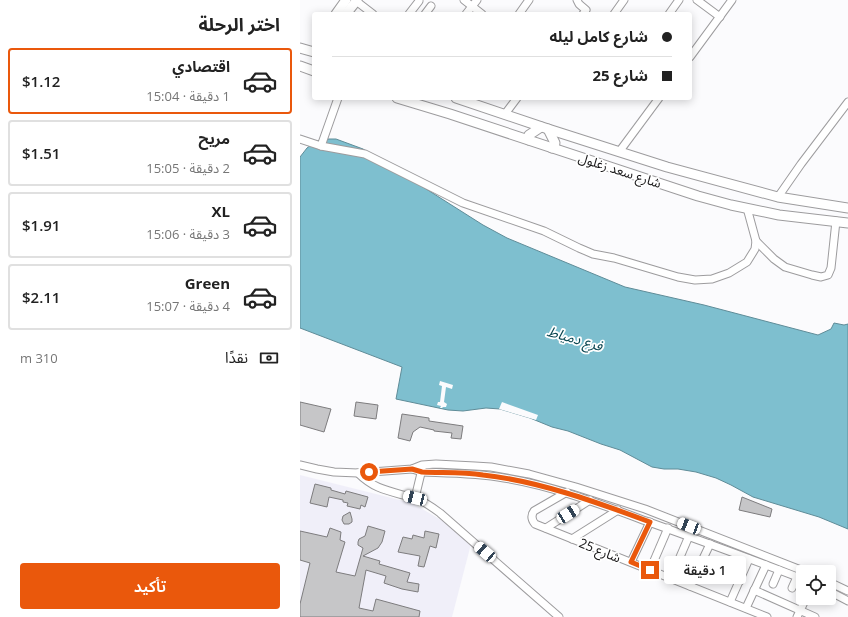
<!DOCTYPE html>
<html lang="ar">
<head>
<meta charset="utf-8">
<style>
	body { margin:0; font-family:"Open Sans","Noto Sans Arabic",sans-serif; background:#f2f2f2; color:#222; direction:rtl; height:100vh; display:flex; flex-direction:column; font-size:15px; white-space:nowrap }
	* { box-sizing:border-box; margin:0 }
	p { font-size:13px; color:#767676 }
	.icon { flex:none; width:22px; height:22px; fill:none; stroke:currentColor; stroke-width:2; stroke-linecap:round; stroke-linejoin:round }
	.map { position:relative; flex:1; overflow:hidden; direction:ltr }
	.details { display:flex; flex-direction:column; background:#fff; width:300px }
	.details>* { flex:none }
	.guide { position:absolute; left:12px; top:12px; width:380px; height:88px; border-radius:4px; box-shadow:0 2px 10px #0003; direction:rtl; display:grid; align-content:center; height:88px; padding:0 20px; background:#fff }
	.fabs { position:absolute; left:496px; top:565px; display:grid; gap:8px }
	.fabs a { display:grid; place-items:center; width:40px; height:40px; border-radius:4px; background:#fff; box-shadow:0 2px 10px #0003; font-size:20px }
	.end { position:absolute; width:18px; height:18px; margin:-9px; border:5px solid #ea580c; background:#fff; box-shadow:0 0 0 2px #fff }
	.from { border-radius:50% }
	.bubble { position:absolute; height:28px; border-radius:4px; background:#fff; box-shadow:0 2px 10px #0003; font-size:13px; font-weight:600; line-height:28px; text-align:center; direction:rtl }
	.car { position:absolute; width:12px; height:24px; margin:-12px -6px; border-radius:5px; box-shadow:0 0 3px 1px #0007; background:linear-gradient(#fff 24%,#345 0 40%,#fff 0 76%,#345 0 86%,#fff 0) }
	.guide b { display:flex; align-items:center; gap:14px; height:38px; font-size:15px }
	.guide b+b { border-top:1px solid #e0e0e0 }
	.guide i { width:10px; height:10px; background:#222 }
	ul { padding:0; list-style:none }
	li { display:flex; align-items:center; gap:12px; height:66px; margin:0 8px 6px; padding:0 12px; border:2px solid #e0e0e0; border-radius:4px }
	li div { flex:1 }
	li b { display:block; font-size:15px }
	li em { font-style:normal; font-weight:600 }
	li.active { border-color:#ea580c }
	li>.icon { width:36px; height:36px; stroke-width:1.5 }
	h2 { padding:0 20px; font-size:18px; line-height:48px }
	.pay { display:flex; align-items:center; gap:10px; height:44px; padding:0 20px; font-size:15px }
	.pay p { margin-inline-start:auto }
	.action { display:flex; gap:8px; margin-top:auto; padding:8px 20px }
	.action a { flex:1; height:46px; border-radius:4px; background:#ea580c; color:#fff; font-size:16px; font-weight:600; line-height:46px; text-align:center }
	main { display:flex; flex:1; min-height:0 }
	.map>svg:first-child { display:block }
	.built { fill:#f0eff9 }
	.water { fill:#7ebfcf; stroke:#5f8c98 }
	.pier { fill:#fbfbfd }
	.building { fill:#c6c6c8; stroke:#7d7c7e }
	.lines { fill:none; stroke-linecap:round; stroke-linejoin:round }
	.minor-casing { stroke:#9d9c9e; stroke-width:9 }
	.major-casing { stroke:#9d9c9e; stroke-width:11 }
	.minor { stroke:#fff; stroke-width:7 }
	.major { stroke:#fff; stroke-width:9 }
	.route { stroke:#ea580c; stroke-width:5 }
	.labels { text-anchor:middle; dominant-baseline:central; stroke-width:3.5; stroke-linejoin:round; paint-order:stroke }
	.street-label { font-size:13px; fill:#161516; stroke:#fff }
	.water-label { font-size:14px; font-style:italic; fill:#0a4651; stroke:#fff }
</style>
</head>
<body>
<main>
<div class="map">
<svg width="548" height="617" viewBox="0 0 548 617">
	<rect width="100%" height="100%" fill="#fbfbfd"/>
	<polygon class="built" points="0,475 112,503 148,524 171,544 152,617 0,617"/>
	<polygon class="water" points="23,139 36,139 63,149 183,225 207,238 325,287 404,305 518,335 531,329 534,323 544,325 548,324 548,529 519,517 453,497 431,485 416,478 396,472 378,469 364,469 352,467 320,450 301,444 268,431 252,427 230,418 200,409 186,408 163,411 148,410 96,399 102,367 0,328 0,157 7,148 15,142"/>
	<g class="pier">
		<polygon points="140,381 153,385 152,389 146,387 144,402 147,404 146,407 143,407 142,408 140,408 141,406 137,405 138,402 140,402 142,386 139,385"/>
		<polygon points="202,402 238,415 236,420 199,409"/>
	</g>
	<g class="building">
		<polygon points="0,402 31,409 24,432 0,425"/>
		<polygon points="56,402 78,405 76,419 54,416"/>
		<polygon points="102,414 129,418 129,421 163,426 161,439 151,438 152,433 134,431 134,430 120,427 113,432 110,441 98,438"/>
		<polygon points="15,484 31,488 31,490 45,494 46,491 68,497 65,507 61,505 60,509 47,506 48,503 43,502 43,500 29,497 27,507 10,503"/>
		<polygon points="442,497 472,509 470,517 439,510"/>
		<polygon points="50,512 52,519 52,522 49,524 44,524 42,520 43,516"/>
		<polygon points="68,526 85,531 82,542 78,548 63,556 80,561 79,564 110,573 107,582 119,584 118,592 102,589 84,583 86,576 66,570 59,608 73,611 76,599 120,611 119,617 0,617 0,604 10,563 0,560 0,531 27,537 30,528 41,532 40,540 45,542 36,572 55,576 63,548 58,545 58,542 59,539 65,536"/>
		<polygon points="125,531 139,534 136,548 130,546 124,567 118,566 120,556 98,552 103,537 112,539 113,535 124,538"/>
	</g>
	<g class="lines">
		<g class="minor-casing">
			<g id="minor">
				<polyline points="164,0 182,14"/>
				<polyline points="277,0 279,4 286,10 283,14"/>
				<polyline points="397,0 420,17"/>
				<polyline points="56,1 73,14"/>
				<polyline points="109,14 119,1"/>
				<polyline points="125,14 131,6"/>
				<polyline points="166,14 177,0"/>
				<polyline points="219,14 229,0"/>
				<polyline points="314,14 324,0"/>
				<polyline points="369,14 379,0"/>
				<polyline points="390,57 432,0"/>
				<polyline points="205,114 217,98"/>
				<polyline points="0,139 21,146 65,154 163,203 244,231 279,248 293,254 314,258 378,277 395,280 412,279 429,273 447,262 455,249 456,241 447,208"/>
				<polyline points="21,146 38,98"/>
				<polyline points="319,152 359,98"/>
				<polyline points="478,197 501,164 548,102"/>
				<polyline points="456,241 474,259 485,267 512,275 521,277 528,275 531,268 536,221"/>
				<polyline points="0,465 17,469 34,472 58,473 112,469 122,465 136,464 175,466 191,467 229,474 276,487 345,509 506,572"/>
				<path d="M 112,469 L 122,472 C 149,473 177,473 204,478 C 253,486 300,504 346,521 C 399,540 451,559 503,579"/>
				<path d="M 58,473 C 72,487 84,490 103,495 C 107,496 111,496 115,498 C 124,501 132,507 140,513 L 259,617"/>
				<path d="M 267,492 L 234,511 C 231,515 231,519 235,524 L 467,617"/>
				<polyline points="115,498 122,469"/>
				<polyline points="246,528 290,500"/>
				<polyline points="272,539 318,510"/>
				<polyline points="331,562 350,522"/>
				<polyline points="400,565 440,581"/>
				<polyline points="350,570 368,528"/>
				<polyline points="371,578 389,536"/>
				<polyline points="529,582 548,591"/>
				<polyline points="473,584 479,570"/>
				<polyline points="390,586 410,544"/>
				<polyline points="492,588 497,577"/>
				<polyline points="454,590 515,617"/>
				<polyline points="529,591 548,601"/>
				<polyline points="430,602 449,559"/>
				<polyline points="446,608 466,565"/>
				<polyline points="497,617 506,598"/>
			</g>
		</g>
		<g class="major-casing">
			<g id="major">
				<polyline points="36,14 46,0"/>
				<polyline points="46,14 57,0"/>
				<polyline points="0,48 14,52"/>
				<polyline points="0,66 14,71"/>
				<polyline points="97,98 150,114 398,196 431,205 479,215 548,223"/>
				<polyline points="156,98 248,129 367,167 478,197 548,208"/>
				<polyline points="248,129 255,143 254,147 252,148"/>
				<polyline points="229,140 228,137 229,135 241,127"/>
			</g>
		</g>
		<use href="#minor" class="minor"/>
		<use href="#major" class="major"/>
	</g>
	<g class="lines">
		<path class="route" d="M 69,472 L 112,469 L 122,472 C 142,473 163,472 183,475 C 239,481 296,502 350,522 L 331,562 L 350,570"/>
	</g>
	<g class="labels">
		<g class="street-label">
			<text transform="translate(320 170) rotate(18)">شارع سعد زغلول</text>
			<text transform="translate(300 550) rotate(22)">شارع 25</text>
		</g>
		<g class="water-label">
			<text transform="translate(275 338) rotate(16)">فرع دمياط</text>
		</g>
	</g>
</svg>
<div class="fabs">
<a><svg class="icon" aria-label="locate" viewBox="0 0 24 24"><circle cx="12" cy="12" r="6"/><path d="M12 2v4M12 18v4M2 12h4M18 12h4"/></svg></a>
</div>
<i class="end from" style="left:69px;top:472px"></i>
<i class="end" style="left:350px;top:570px"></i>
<div class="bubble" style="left:364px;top:556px;width:82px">1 دقيقة</div>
<i class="car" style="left:115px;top:498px;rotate:284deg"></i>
<i class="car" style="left:268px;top:514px;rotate:58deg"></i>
<i class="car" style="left:389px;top:526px;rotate:291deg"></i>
<i class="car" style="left:185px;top:552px;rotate:311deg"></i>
<div class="guide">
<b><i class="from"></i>شارع كامل ليله</b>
<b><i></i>شارع 25</b>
</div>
</div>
<section class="details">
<h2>اختر الرحلة</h2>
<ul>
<li class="active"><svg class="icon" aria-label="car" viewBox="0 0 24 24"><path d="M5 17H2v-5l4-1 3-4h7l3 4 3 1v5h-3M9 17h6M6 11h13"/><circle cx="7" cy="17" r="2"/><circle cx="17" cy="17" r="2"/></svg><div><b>اقتصادي</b><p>1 دقيقة · 15:04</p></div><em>$1.12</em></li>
<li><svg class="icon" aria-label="car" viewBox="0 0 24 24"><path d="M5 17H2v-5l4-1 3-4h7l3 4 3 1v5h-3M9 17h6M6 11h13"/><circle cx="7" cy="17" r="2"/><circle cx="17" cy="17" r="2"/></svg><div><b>مريح</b><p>2 دقيقة · 15:05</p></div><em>$1.51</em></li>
<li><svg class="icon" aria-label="car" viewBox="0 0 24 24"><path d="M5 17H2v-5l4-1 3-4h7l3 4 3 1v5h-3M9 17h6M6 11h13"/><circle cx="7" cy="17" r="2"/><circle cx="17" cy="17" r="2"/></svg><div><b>XL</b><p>3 دقيقة · 15:06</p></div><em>$1.91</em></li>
<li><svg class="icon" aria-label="car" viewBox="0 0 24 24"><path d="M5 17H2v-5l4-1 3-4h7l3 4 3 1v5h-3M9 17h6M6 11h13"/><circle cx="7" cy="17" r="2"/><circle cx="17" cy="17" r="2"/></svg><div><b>Green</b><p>4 دقيقة · 15:07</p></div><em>$2.11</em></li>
</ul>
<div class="pay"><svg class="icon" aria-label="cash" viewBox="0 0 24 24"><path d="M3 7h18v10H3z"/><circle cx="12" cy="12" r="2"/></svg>نقدًا<p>310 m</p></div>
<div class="action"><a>تأكيد</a></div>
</section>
</main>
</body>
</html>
